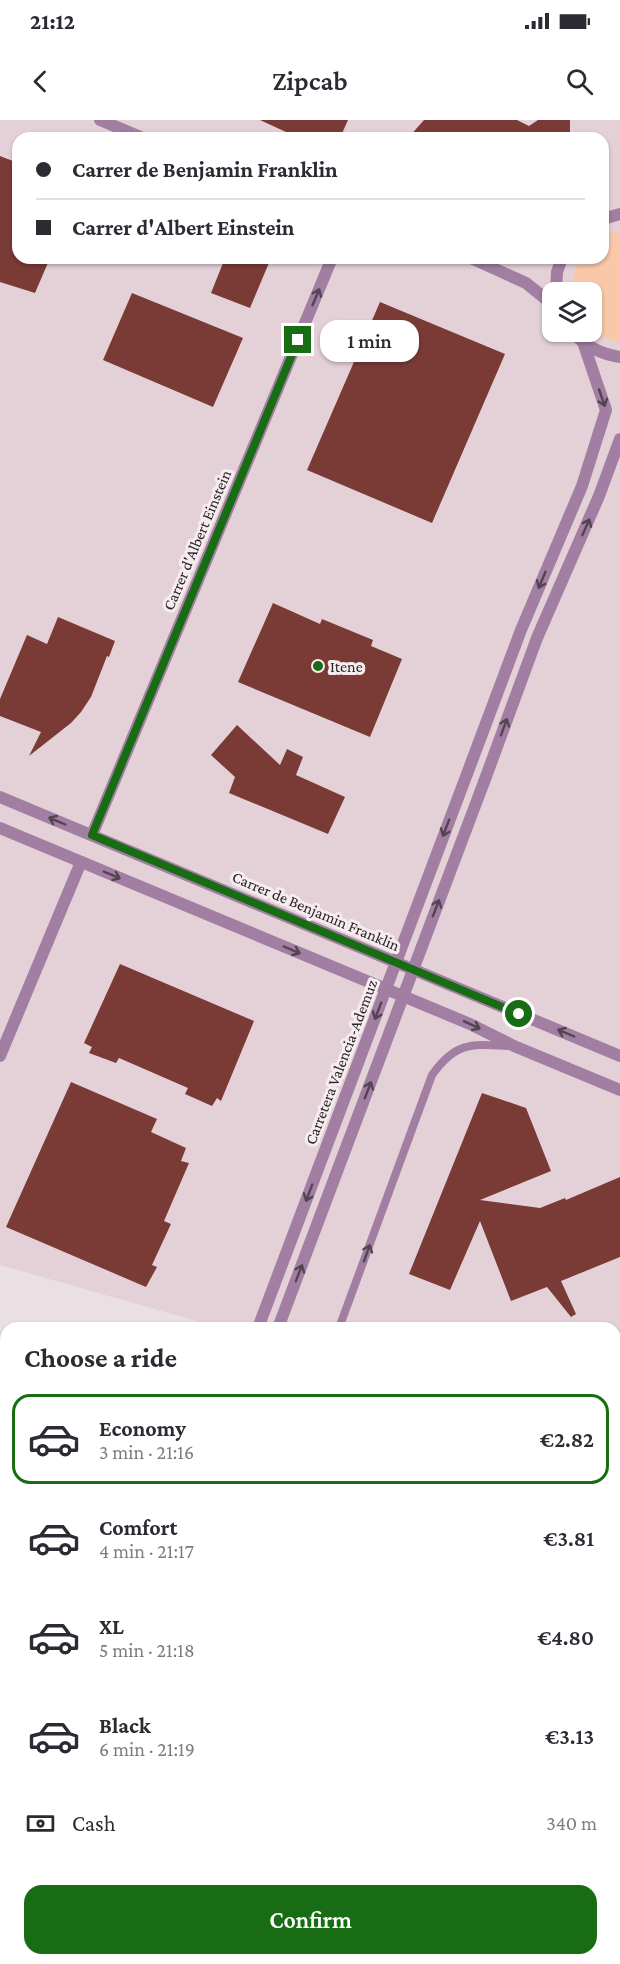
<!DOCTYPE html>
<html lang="en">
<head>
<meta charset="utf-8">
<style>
	body { margin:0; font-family:"Crimson Pro",serif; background:#f7f7f7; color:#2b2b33; height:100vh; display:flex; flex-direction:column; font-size:22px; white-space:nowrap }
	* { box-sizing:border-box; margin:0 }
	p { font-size:20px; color:#7c7c81 }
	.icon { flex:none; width:33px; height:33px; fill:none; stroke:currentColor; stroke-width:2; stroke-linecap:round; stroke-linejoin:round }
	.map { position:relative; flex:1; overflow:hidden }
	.panel { position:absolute; left:0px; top:1202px; width:621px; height:644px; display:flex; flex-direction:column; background:#fff; border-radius:18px 18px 0 0; box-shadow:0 2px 4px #0004 }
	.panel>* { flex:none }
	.banner { position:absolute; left:12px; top:12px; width:597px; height:132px; border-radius:18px; box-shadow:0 2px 4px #0004; display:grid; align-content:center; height:132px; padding:0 24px; background:#fff }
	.fabs { position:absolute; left:542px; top:162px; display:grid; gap:12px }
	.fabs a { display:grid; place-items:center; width:60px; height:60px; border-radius:12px; background:#fff; box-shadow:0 2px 4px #0004; font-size:30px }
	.end { position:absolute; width:27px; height:27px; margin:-14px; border:8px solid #176c14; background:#fff; box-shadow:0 0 0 3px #fff }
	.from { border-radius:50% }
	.bubble { position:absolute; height:42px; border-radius:18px; background:#fff; box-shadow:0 2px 4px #0004; font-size:20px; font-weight:600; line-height:42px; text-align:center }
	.banner b { display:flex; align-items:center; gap:21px; height:57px; font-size:22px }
	.banner b+b { border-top:2px solid #e1e1e2 }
	.banner i { width:15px; height:15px; background:#2b2b33 }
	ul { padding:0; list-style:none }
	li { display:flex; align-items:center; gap:18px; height:90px; margin:0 12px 9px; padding:0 12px; border:3px solid transparent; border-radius:18px }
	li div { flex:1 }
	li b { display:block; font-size:22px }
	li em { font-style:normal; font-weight:600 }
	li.on { border-color:#176c14 }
	li>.icon { width:54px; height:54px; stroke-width:1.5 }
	h2 { padding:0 24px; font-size:27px; line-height:72px }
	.pay { display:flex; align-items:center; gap:15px; height:66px; padding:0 24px; font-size:22px }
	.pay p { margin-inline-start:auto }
	.action { display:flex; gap:12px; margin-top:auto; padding:12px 24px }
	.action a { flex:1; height:69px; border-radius:18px; background:#176c14; color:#fff; font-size:24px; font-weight:600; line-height:69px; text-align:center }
	.status { display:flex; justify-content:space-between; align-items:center; height:42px; padding:0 30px; background:#fff; direction:ltr }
	.status svg { height:16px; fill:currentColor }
	header { display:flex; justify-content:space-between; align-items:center; height:78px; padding:0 24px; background:#fff; font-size:27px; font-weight:600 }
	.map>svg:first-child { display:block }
	.built { fill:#e4d1d7; fill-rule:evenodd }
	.green { fill:#f8c8a9 }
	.building { fill:#7a3b37 }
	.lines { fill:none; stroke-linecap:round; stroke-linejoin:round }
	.lane { stroke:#a27ea2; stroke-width:8 }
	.street { stroke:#a27ea2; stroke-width:12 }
	.secondary { stroke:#814d82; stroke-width:12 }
	.highway { stroke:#4c104e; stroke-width:18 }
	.street-bridge { stroke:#a27ea2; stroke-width:12 }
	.oneway { stroke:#534451 }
	.route { stroke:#176c14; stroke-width:8 }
	.poi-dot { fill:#176c14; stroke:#f7ecf0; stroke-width:2 }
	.labels { text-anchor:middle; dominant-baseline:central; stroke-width:6; stroke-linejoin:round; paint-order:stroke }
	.street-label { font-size:16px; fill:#292526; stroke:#f7ecf0 }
	.poi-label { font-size:16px; fill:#292526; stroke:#f7ecf0; text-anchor:start }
</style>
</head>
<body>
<div class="status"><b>21:12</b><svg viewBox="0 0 49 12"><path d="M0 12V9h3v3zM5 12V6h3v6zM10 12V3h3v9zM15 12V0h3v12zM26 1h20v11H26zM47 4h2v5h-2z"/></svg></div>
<header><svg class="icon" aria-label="back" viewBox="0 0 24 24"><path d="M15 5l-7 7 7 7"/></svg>Zipcab<svg class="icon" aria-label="search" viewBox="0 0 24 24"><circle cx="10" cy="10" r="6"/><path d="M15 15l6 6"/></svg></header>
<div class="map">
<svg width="620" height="1844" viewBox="0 0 620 1844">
	<rect width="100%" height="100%" fill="#eadfe3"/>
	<g class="built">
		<path d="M 0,0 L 620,0 L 620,1705 L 615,1703 L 615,1208 L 209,1207 L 207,1204 L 0,1145 ZM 18,18 L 603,18 L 603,138 L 18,138 ZM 552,172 L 591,172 L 591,212 L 552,212 Z"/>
		<polygon points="95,1839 386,1839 400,1844 95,1844"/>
	</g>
	<g class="green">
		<path d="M 616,111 L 620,111 L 620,223 L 597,215 L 591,209 L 591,172 L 572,172 C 571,160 575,149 581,138 L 603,138 L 603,117 Z"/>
		<polygon points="0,1792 6,1795 6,1839 44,1839 45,1844 0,1844"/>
	</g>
	<g class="building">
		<polygon points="260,0 348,0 340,18 299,18"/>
		<polygon points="424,0 517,0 529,6 538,0 570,0 570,18 408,18"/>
		<polygon points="0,36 18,43 18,138 50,138 35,173 0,162"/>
		<polygon points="225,138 271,138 250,188 211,173"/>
		<polygon points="132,173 243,218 213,287 103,240"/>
		<polygon points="380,182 505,234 432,403 307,350"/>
		<polygon points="273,483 320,504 322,499 373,520 371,526 402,539 370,617 238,562"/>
		<polygon points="58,497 115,521 109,537 107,536 91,577 81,592 71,603 29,636 41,612 0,596 0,579 27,515 47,524"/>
		<polygon points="237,605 280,645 287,629 303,637 296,655 345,677 328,714 229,673 235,657 211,635"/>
		<polygon points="120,844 254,901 221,981 217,978 212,986 185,974 188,968 119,938 116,943 89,933 92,927 84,923"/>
		<polygon points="71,962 157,999 151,1012 186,1028 181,1041 189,1043 164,1101 171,1104 152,1145 157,1147 146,1167 6,1107"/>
		<polygon points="482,973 526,988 551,1051 480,1080 540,1088 565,1078 566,1080 620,1057 620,1137 561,1161 576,1194 571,1197 547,1167 511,1181 480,1101 450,1170 409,1154"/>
	</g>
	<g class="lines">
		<path class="lane" d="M 339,1208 L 432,955 C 456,921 472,924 510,926"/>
		<g class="street">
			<polyline points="100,0 143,18"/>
			<polyline points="603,99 620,94"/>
			<polyline points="471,138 526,163 552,184"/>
			<polyline points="556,172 557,152 562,138"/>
			<path d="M 572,212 C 586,226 600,234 620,237"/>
			<polyline points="467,654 521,510 582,366 606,290 583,222"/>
			<polyline points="484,662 537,518 599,376 620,319"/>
			<polyline points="0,677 620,936"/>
			<polyline points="0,708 470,904 514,926 620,970"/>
			<polyline points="92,715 332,138"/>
			<polyline points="0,936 81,742"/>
		</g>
		<g class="secondary">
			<polyline points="0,1773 6,1775"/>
			<polyline points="64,1839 66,1844"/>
		</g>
		<g class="highway">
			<polyline points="0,1320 6,1324"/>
			<polyline points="0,1520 6,1522"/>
			<polyline points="0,1563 6,1566"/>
			<polyline points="0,1615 6,1618"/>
			<polyline points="0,1657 6,1660"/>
			<polyline points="615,1680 620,1682"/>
			<polyline points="615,1802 620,1804"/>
			<polyline points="470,1839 483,1844"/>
			<polyline points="580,1839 593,1844"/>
		</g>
		<g class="street-bridge">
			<polyline points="258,1208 467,654"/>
			<polyline points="278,1208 484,662"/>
		</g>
	</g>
	<defs><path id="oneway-shaft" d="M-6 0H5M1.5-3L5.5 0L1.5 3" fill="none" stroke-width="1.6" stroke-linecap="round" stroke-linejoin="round" transform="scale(1.5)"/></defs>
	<g class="oneway">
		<use href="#oneway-shaft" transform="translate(316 177) rotate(-67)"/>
		<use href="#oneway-shaft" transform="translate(602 278) rotate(71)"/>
		<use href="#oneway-shaft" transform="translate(586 407) rotate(-66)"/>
		<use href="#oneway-shaft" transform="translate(542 460) rotate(113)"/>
		<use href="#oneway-shaft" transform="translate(504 607) rotate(-70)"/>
		<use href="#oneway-shaft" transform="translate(57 701) rotate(-157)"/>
		<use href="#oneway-shaft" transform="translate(446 708) rotate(111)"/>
		<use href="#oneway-shaft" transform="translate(112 755) rotate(23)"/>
		<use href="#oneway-shaft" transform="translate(436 788) rotate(-69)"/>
		<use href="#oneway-shaft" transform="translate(292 830) rotate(23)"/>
		<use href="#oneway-shaft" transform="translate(378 891) rotate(111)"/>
		<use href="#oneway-shaft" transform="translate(472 905) rotate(25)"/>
		<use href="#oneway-shaft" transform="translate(566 913) rotate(-157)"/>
		<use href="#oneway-shaft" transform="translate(368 970) rotate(-69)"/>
		<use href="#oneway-shaft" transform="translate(309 1073) rotate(111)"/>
		<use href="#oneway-shaft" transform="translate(367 1133) rotate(-70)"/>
		<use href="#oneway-shaft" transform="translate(299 1153) rotate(-69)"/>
	</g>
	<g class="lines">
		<polyline class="route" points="298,220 92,715 519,894"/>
	</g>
	<circle class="poi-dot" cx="318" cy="546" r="6"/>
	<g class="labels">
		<g class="street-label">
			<text transform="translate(197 420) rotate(-67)">Carrer d'Albert Einstein</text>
			<text transform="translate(316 791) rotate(23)">Carrer de Benjamin Franklin</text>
			<text transform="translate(341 942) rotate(-69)">Carretera Valencia-Ademuz</text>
		</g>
		<g class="poi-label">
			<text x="330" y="546">Itene</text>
		</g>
	</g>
</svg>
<div class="fabs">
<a><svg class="icon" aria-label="layers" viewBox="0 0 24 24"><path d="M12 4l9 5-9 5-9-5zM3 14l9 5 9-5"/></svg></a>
</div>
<i class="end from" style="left:519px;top:894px"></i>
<i class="end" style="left:298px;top:220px"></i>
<div class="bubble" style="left:320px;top:200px;width:99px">1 min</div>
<div class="banner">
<b><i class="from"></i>Carrer de Benjamin Franklin</b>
<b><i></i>Carrer d'Albert Einstein</b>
</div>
<section class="panel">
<h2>Choose a ride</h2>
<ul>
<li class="on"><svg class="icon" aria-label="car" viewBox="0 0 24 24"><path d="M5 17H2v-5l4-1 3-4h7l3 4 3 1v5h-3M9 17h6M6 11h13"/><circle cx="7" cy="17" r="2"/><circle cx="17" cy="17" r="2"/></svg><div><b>Economy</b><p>3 min · 21:16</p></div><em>€2.82</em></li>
<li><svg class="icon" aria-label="car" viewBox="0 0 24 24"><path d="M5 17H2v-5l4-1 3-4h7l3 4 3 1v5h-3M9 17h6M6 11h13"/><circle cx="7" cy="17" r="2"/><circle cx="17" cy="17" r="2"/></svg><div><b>Comfort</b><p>4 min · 21:17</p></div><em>€3.81</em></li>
<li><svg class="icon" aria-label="car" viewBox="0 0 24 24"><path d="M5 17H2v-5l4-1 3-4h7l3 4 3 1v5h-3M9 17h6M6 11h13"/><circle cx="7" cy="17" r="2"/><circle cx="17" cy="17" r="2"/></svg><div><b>XL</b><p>5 min · 21:18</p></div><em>€4.80</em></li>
<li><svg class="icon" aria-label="car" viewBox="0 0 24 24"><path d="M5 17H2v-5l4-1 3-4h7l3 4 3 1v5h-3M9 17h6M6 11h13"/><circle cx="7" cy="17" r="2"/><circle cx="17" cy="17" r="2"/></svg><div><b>Black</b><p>6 min · 21:19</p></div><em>€3.13</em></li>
</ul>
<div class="pay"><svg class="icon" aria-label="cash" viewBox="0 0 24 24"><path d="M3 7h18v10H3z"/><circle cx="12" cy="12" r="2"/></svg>Cash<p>340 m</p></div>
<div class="action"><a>Confirm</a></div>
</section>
</div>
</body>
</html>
